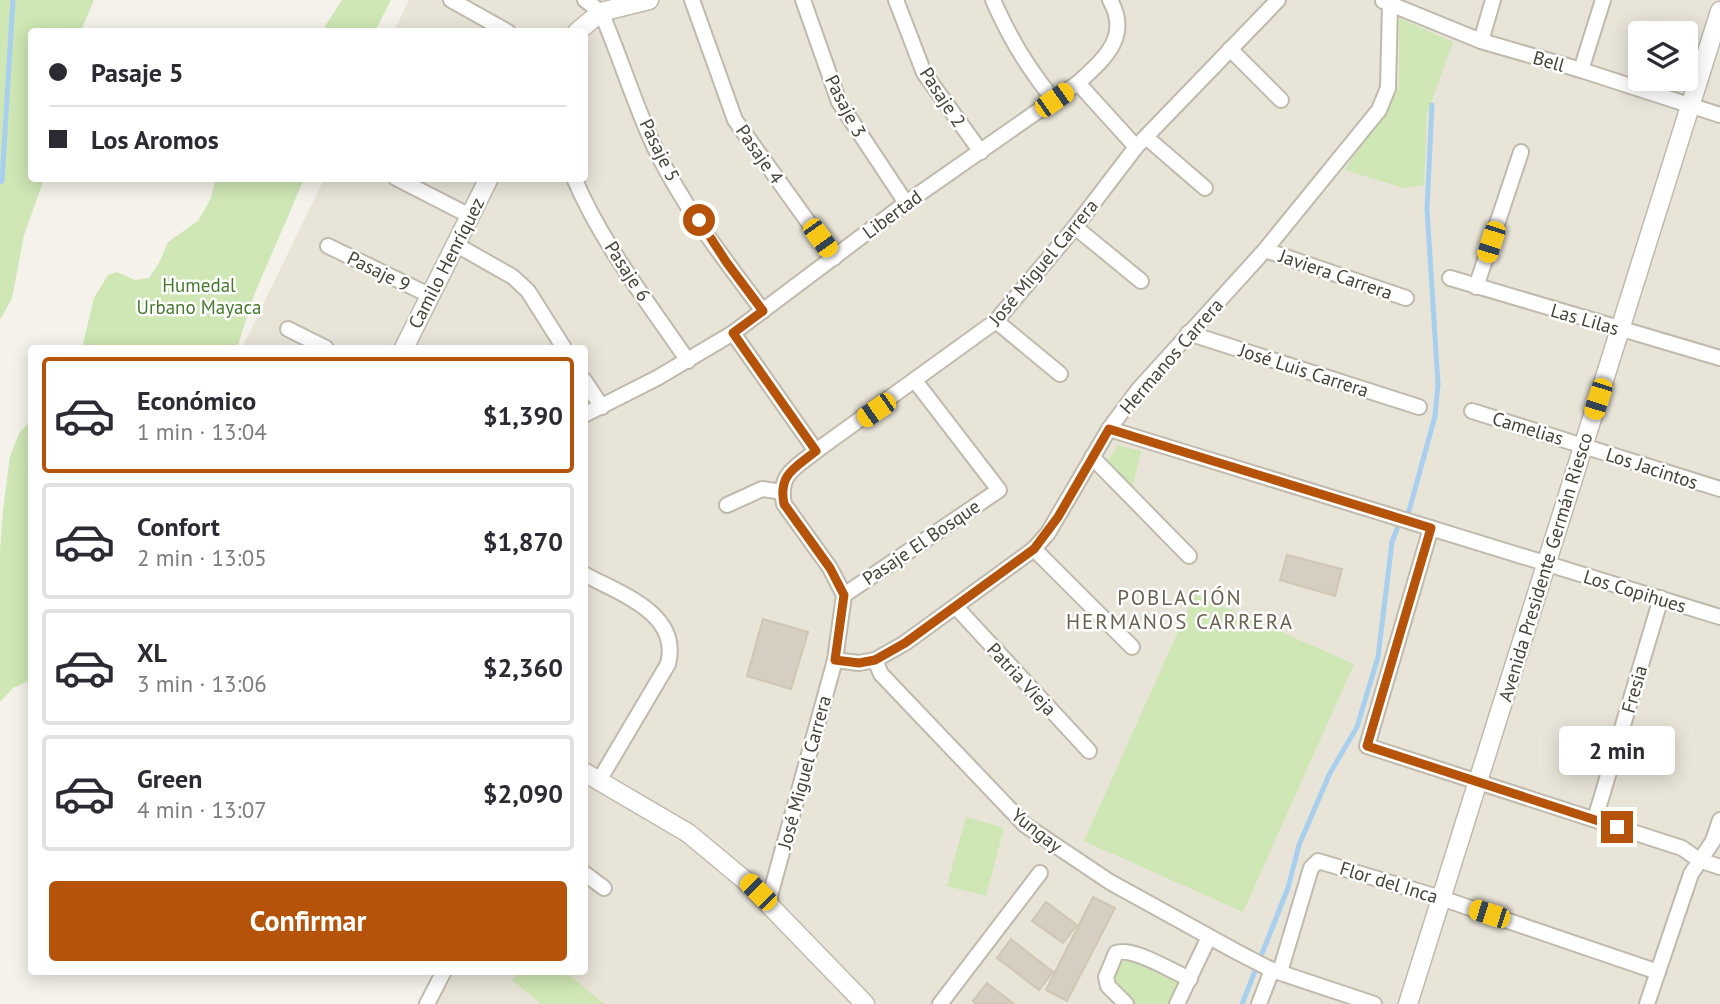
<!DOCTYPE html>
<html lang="es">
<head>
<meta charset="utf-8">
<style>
	body { margin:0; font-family:"PT Sans",sans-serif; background:#f7f7f7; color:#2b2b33; height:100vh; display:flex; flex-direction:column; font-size:26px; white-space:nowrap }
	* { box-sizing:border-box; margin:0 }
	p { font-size:23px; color:#7c7c81 }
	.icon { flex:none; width:38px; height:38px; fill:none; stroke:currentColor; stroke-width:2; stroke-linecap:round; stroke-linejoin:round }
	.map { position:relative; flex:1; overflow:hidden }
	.details { position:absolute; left:28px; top:345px; width:560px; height:630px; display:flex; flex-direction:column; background:#fff; border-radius:7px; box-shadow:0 4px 18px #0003 }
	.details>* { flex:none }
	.top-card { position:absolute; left:28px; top:28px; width:560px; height:154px; border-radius:7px; box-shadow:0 4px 18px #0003; display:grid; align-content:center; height:154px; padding:0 21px; background:#fff }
	.buttons { position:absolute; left:1628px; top:21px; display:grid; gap:14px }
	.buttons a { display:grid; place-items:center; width:70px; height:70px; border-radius:7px; background:#fff; box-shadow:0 4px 18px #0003; font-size:35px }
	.end { position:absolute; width:32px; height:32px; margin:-16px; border:9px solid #b45309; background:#fff; box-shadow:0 0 0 4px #fff }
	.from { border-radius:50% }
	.bubble { position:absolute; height:49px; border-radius:7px; background:#fff; box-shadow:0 4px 18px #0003; font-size:23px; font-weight:800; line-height:49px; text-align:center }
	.car { position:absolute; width:21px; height:42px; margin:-21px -10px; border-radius:9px; box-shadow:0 0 5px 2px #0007; background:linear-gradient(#f5c518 24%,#345 0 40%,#f5c518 0 76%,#345 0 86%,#f5c518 0) }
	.top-card b { display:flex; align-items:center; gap:24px; height:66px; font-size:26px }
	.top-card b+b { border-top:2px solid #e1e1e2 }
	.top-card i { width:18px; height:18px; background:#2b2b33 }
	ul { padding:12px 0 0; list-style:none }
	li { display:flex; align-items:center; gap:21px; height:116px; margin:0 14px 10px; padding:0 7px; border:4px solid #e1e1e2; border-radius:7px }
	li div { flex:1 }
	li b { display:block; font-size:26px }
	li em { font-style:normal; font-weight:800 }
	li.on { border-color:#b45309 }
	li>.icon { width:63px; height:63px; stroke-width:1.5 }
	.action { display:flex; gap:14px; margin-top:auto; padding:14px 21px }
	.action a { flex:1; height:80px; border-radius:7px; background:#b45309; color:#fff; font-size:28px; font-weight:800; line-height:80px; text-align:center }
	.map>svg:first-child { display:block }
	.residential { fill:#e8e4d8; fill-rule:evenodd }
	.green { fill:#cee7b4 }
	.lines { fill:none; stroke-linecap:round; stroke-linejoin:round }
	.stream { stroke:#a9cfee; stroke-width:5 }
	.building { fill:#d6cec0; stroke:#d0c6b3; stroke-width:2 }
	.minor-casing { stroke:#c0baad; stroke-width:18 }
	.tertiary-casing { stroke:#c0baad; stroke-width:21 }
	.minor { stroke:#fff; stroke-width:14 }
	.tertiary { stroke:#fff; stroke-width:18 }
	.route { stroke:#b45309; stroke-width:9 }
	.labels { text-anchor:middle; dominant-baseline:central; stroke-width:5; stroke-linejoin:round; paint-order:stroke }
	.street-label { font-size:19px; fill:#484338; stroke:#fff }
	.park-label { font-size:19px; fill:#46792d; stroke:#fff }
	.neighbourhood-label { font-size:21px; letter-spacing:2px; fill:#6b6150; stroke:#fff }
</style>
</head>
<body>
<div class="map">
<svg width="1720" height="1004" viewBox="0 0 1720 1004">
	<rect width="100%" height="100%" fill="#f4f2ea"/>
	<path class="residential" d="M 409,0 L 1720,0 L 1720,1004 L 432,1004 L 450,971 L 584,971 L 584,348 L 242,348 L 324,179 L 584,178 L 584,32 L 394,31 ZM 1640,33 L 1685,33 L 1685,79 L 1640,79 Z"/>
	<g class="green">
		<polygon points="0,0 94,0 81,31 32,32 32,178 44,179 24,235 12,298 0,320"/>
		<polygon points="342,0 391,0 375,31 322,31"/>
		<polygon points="1399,18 1453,42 1427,114 1424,185 1403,188 1345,170 1399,86"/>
		<polygon points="216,178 304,179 254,295 237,348 82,348 94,298 108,275 117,272 135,280 149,278 159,263 168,242 198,221 211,198"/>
		<polygon points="31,420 31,680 13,688 0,702 0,551 3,511 10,456 20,432"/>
		<polygon points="1118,445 1141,451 1132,489 1106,464"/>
		<polygon points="1195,594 1354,664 1243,912 1084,841"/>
		<polygon points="966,817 1004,828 986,896 947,886"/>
		<polygon points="1122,956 1180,980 1168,1004 1134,1004 1110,979"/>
		<polygon points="520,971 564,971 604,1004 541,1004 512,980"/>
	</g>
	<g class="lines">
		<g class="stream">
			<polyline points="0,182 2,181 13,0"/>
			<polyline points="1409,511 1435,416 1438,384 1427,209 1432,105"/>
			<polyline points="1242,1004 1288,888 1299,845 1330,773 1357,727 1378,657 1392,542 1397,529"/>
		</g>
	</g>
	<g class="building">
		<polygon points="1287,555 1342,569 1335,596 1280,580"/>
		<polygon points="763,619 808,632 791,689 747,676"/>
		<polygon points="1093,897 1115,908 1067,1001 1046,990"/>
		<polygon points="1046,902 1077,925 1063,943 1032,921"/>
		<polygon points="1011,939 1053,972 1039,990 997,958"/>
		<polygon points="987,983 1014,1004 976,1004 973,1001"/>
	</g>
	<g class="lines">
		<g class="minor-casing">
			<g id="minor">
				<polyline points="451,0 508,32"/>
				<path d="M 585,0 L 601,12 C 620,56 634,103 654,146 C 682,205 724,259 763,311"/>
				<polyline points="692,0 735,120 834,258"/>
				<polyline points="803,0 839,102 906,203"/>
				<polyline points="896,0 924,73 981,152"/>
				<path d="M 993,0 C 1009,37 1028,69 1054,100"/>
				<polyline points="1383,1 1481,41 1581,70 1720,115"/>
				<polyline points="1481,41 1493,0"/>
				<polyline points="1230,49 1281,100"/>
				<polyline points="1581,70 1603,0"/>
				<polyline points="1078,83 1136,147"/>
				<polyline points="1146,137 1205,188"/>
				<polyline points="396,178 470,216"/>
				<path d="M 574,178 C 602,244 648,302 688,361"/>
				<polyline points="1075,227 1141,281"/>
				<polyline points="455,244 513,277 528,291 564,348"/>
				<polyline points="328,246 429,295"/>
				<polyline points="1265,250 1406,298"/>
				<polyline points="1450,278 1720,358"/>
				<polyline points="1476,287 1521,152"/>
				<polyline points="996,321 1060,374"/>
				<polyline points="288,329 326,348"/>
				<polyline points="733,333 816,451"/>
				<polyline points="1188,333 1419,407"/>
				<polyline points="584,380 602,407"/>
				<polyline points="1472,411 1720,489"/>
				<path d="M 584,415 L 657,378 L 733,333 L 906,203 L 1078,83 C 1104,59 1131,37 1110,0"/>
				<polyline points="1109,429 1720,617"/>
				<polyline points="1092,457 1189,556"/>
				<polyline points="727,505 762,489 782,492"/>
				<polyline points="1431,528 1367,746 1682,848 1699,860 1720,867"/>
				<polyline points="1034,549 1132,647"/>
				<path d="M 584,574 C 620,594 681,613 668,664 L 600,779"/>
				<polyline points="844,595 999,490 916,382"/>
				<polyline points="956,607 1089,751"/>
				<polyline points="835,660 859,663 875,660 905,643 1034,549 1048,533 1109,429 1138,390 1265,250 1379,110 1388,88 1390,4"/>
				<polyline points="875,660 881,674 1025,825 1110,882 1237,952 1272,970 1374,1004"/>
				<polyline points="1595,819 1661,598"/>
				<polyline points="584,873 604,888"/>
				<path d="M 768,903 L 835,660 L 844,595 L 830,568 L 784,504 C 778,474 795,468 816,451 L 996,321 L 1075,227 L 1136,147 L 1278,0"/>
				<polyline points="1280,972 1311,868 1318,861 1441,898 1658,972"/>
				<polyline points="427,1004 444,971"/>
				<polyline points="940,1004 1040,873"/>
				<path d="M 1126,1004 L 1108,986 L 1106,977 L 1116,953 C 1132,946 1173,972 1190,979"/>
				<polyline points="1177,1004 1209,937"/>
				<polyline points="1259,1004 1272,970"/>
				<polyline points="1647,1004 1691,874 1713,841 1720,820"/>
			</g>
		</g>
		<g class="tertiary-casing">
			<g id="tertiary">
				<polyline points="577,32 601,12 649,0"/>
				<polyline points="404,348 489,178"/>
				<polyline points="584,772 688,833 747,882 865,1004"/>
				<polyline points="1408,1004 1720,11"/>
			</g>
		</g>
		<use href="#minor" class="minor"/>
		<use href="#tertiary" class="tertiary"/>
	</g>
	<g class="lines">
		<path class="route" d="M 699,220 L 727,263 L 763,311 L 733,333 L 816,451 C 795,468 778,474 784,504 L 830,568 L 844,595 L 835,660 L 859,663 L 875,660 L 905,643 L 1034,549 L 1058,517 L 1109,429 L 1431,528 L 1367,746 L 1617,827"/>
	</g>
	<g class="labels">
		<g class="street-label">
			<text transform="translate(1549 61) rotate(16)">Bell</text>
			<text transform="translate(943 97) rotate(57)">Pasaje 2</text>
			<text transform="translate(846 106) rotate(63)">Pasaje 3</text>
			<text transform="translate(660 150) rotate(64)">Pasaje 5</text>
			<text transform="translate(760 154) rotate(55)">Pasaje 4</text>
			<text transform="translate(892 214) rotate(-36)">Libertad</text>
			<text transform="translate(1043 262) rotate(-50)">José Miguel Carrera</text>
			<text transform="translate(446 263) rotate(-63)">Camilo Henríquez</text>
			<text transform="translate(379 271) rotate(26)">Pasaje 9</text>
			<text transform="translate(628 271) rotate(57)">Pasaje 6</text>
			<text transform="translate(1336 274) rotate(19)">Javiera Carrera</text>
			<text transform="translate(1585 319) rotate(16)">Las Lilas</text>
			<text transform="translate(1171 356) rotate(-49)">Hermanos Carrera</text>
			<text transform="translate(1304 370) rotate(18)">José Luis Carrera</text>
			<text transform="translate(1528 428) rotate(17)">Camelias</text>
			<text transform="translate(1652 468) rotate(18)">Los Jacintos</text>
			<text transform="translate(921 542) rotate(-34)">Pasaje El Bosque</text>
			<text transform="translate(1545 567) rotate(-73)">Avenida Presidente Germán Riesco</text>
			<text transform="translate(1635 591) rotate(17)">Los Copihues</text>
			<text transform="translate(1022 679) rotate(47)">Patria Vieja</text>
			<text transform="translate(1634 689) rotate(-74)">Fresia</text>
			<text transform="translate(804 772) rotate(-75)">José Miguel Carrera</text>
			<text transform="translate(1037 830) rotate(38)">Yungay</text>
			<text transform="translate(1389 882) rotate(17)">Flor del Inca</text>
		</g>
		<g class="park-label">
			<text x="199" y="285">Humedal<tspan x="199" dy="22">Urbano Mayaca</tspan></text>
		</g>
		<g class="neighbourhood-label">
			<text x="1180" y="597">POBLACIÓN<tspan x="1180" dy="24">HERMANOS CARRERA</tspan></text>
		</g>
	</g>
</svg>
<div class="buttons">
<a><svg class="icon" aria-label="layers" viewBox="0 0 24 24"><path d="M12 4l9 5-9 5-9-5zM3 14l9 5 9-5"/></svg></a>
</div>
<i class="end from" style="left:699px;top:220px"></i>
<i class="end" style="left:1617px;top:827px"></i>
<div class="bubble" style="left:1559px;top:726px;width:116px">2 min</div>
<i class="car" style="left:1054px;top:100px;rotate:55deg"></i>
<i class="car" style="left:820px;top:238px;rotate:144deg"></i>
<i class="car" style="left:1491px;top:242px;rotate:198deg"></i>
<i class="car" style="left:1598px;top:399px;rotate:198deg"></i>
<i class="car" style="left:876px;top:410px;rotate:235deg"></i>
<i class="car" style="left:758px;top:892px;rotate:315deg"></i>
<i class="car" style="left:1489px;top:914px;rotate:288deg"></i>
<div class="top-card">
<b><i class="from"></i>Pasaje 5</b>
<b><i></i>Los Aromos</b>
</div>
<section class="details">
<ul>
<li class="on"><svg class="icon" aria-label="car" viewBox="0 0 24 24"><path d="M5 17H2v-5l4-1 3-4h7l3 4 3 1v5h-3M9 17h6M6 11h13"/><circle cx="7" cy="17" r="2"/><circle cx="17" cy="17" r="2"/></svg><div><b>Económico</b><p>1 min · 13:04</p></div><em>$1,390</em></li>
<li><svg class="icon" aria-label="car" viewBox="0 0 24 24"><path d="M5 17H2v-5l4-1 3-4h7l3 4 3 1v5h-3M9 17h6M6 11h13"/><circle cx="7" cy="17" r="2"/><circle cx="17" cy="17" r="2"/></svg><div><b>Confort</b><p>2 min · 13:05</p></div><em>$1,870</em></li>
<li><svg class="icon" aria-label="car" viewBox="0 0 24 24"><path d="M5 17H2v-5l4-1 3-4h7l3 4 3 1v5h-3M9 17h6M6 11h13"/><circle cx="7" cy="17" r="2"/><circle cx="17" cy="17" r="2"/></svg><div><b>XL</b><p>3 min · 13:06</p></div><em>$2,360</em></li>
<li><svg class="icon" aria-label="car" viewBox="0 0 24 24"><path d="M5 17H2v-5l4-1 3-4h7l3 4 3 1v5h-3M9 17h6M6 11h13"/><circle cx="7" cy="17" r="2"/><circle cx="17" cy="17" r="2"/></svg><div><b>Green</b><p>4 min · 13:07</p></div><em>$2,090</em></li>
</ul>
<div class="action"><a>Confirmar</a></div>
</section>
</div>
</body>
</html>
